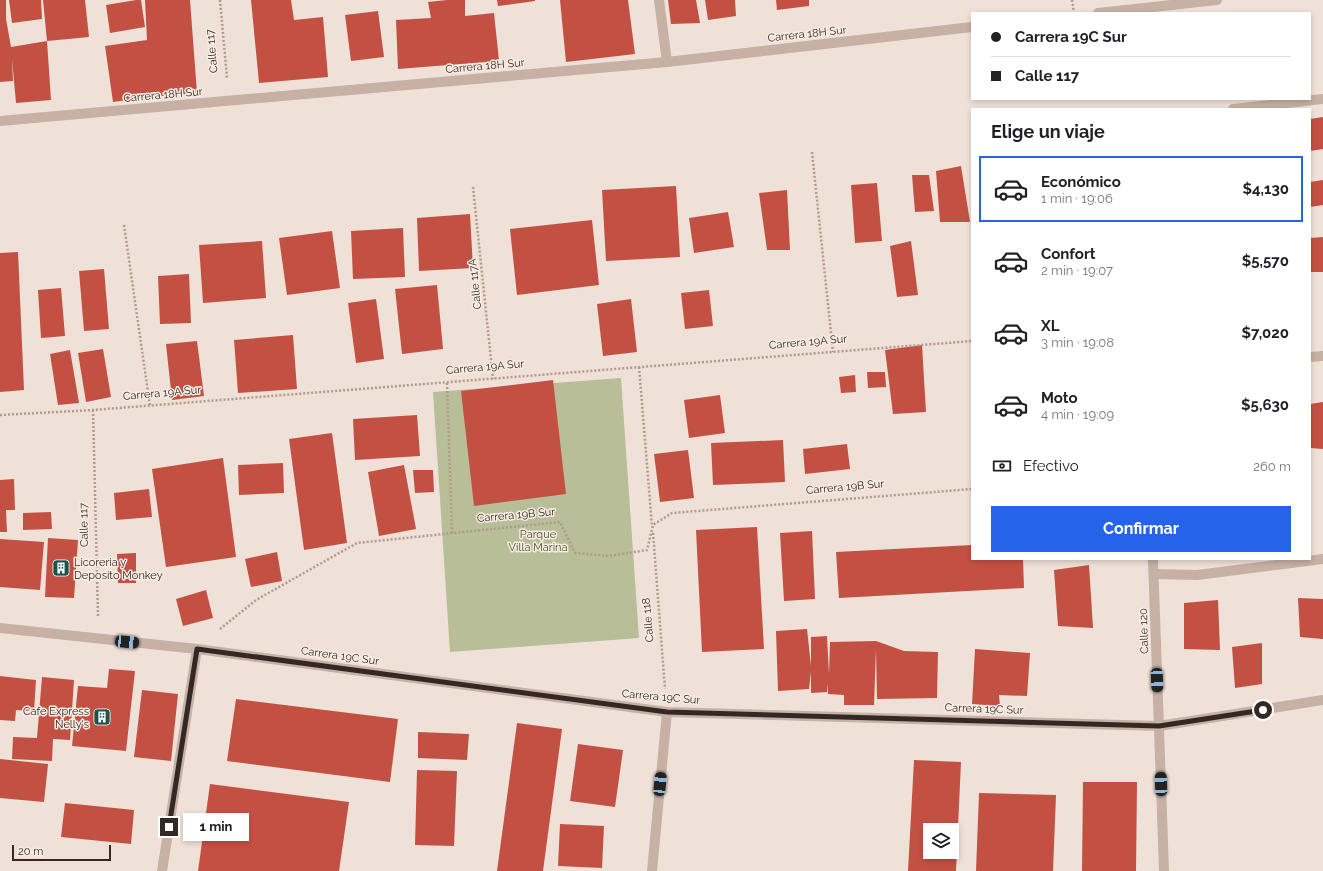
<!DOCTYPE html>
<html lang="es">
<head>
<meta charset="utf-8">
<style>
	body { margin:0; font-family:Raleway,sans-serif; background:#f2f2f2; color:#202124; height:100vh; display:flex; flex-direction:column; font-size:15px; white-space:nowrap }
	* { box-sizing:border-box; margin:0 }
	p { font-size:13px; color:#757577 }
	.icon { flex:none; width:22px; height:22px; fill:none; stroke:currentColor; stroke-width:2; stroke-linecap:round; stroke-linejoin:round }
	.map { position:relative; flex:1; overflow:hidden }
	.details { position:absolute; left:971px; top:108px; width:340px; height:452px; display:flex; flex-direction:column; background:#fff; border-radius:0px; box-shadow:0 2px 6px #0003 }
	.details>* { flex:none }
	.banner { position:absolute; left:971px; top:12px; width:340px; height:88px; border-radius:0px; box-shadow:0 2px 6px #0003; display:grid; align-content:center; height:88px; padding:0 20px; background:#fff }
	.tools { position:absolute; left:923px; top:823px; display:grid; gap:8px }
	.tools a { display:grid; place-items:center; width:36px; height:36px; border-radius:0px; background:#fff; box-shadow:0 2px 6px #0003; font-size:20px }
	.scale { position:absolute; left:12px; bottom:10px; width:99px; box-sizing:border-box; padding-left:4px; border:2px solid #332826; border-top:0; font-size:11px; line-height:14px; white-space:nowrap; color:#332826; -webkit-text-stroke:3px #f8ece3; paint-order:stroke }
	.end { position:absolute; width:18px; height:18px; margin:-9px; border:5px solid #332826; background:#fff; box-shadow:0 0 0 2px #fff }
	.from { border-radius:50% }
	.bubble { position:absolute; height:28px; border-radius:0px; background:#fff; box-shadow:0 2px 6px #0003; font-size:13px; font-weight:700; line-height:28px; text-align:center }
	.car { position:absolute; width:12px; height:24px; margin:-12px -6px; border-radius:5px; box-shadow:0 0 3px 1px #0007; background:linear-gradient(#222 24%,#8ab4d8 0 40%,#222 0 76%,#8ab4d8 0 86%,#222 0) }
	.banner b { display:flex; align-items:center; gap:14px; height:38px; font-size:15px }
	.banner b+b { border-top:1px solid #e0e0e0 }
	.banner i { width:10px; height:10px; background:#202124 }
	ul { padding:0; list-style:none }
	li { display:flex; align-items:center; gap:12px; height:66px; margin:0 8px 6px; padding:0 12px; border:2px solid transparent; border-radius:0px }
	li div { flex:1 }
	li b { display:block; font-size:15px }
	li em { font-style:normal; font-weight:700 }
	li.selected { border-color:#2563eb }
	li>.icon { width:36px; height:36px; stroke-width:1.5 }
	h2 { padding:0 20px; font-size:18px; line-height:48px }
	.pay { display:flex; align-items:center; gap:10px; height:44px; padding:0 20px; font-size:15px }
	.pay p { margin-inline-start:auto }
	.action { display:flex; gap:8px; margin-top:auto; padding:8px 20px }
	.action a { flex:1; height:46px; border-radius:0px; background:#2563eb; color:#fff; font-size:16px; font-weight:700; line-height:46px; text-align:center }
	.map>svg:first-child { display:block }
	.green { fill:#b7be98 }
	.building { fill:#c35143; fill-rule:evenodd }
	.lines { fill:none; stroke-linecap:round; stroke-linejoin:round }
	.path { stroke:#b3998e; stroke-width:2.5; stroke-dasharray:2 2; stroke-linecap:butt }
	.minor { stroke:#c7b0a4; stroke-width:10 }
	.route { stroke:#332826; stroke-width:5 }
	.labels { text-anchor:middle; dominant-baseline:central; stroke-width:3; stroke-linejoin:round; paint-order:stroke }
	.street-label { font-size:11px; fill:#332826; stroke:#f8ece3 }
	.park-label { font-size:11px; fill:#47502a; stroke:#f8ece3 }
	.poi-label { font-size:11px; fill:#332826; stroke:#f8ece3; text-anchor:start }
</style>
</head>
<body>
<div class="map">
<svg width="1323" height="871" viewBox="0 0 1323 871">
	<rect width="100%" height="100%" fill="#f0e1d8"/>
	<polygon class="green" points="621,378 639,638 450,652 433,392"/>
	<g class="building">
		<polygon points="0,0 6,0 6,19 11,47 47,41 51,100 16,103 12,59 13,81 0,82"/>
		<polygon points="9,0 41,0 42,19 12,23"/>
		<polygon points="43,0 85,0 89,37 47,41"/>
		<polygon points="136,0 141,0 145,27 110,33 106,5"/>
		<polygon points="145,0 190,0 197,93 150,97 113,102 105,46 147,40"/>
		<polygon points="251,0 291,0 294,20 323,17 328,77 259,83"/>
		<polygon points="447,0 465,0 465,16 494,13 499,61 398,69 396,20 431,18 428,2"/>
		<polygon points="497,0 535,0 535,1 498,6"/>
		<polygon points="560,0 628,0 635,54 566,62"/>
		<polygon points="668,0 696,0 700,23 671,24"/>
		<polygon points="705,0 735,0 736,16 708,20"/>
		<polygon points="776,0 809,0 809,6 777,10"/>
		<polygon points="378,11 384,57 351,61 345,15"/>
		<polygon points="1323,117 1323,149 1310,151 1310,119"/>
		<polygon points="961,166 970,222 940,222 936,171"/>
		<polygon points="912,175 929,175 934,211 915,212"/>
		<polygon points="1323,180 1323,205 1310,207 1310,182"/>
		<polygon points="877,183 882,241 855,243 851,185"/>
		<polygon points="676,186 680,257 606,261 602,190"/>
		<polygon points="787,190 790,250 767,250 759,193"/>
		<polygon points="728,212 734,247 694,253 689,218"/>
		<polygon points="470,214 473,268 419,271 417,218"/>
		<polygon points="592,220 599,285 517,295 510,229"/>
		<polygon points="403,228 405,277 353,279 351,231"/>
		<polygon points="332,231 340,288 287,295 279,238"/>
		<polygon points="1323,237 1323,272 1310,272 1310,238"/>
		<polygon points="262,241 266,298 203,303 199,245"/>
		<polygon points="911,241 918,295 897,297 890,246"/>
		<polygon points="18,252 24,390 0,392 0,253"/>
		<polygon points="104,269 109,329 84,331 79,271"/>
		<polygon points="189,274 191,323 160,324 158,276"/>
		<polygon points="437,285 443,349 402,354 395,289"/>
		<polygon points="61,288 65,336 41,338 38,290"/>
		<polygon points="709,290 713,326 685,329 681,293"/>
		<polygon points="376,299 384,359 356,363 348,303"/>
		<polygon points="631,299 637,352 603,356 597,304"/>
		<polygon points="293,335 297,389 238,393 234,340"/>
		<polygon points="197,341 204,396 172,400 166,344"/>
		<polygon points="922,345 926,412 893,414 885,350"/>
		<polygon points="103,349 111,397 86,402 78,353"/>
		<polygon points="70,350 79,403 58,405 50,354"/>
		<polygon points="867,372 885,372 886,387 868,388"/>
		<polygon points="855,375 856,392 841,393 839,377"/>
		<polygon points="553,380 566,494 474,506 461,391"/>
		<polygon points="720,395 725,433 689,438 684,400"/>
		<polygon points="1323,402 1323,449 1310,448 1310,404"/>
		<polygon points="417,415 420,456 355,460 353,419"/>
		<polygon points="332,433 347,543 304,550 289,439"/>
		<polygon points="783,440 785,482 713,485 711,443"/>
		<polygon points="847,444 850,469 805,474 803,449"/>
		<polygon points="688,450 694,498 660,502 654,454"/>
		<polygon points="223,458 236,557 166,567 152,469"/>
		<polygon points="283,463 284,493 239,495 238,465"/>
		<polygon points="404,465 416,529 379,536 368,472"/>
		<polygon points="413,470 433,470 434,492 415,493"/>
		<polygon points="14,479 15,510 6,510 7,532 0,532 0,480"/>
		<polygon points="149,489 152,517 116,520 114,493"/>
		<polygon points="51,512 52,529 23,530 23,513"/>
		<polygon points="757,527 764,649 702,652 696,530"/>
		<polygon points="812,531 815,599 784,601 780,533"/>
		<polygon points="48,538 78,540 74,598 45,597"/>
		<polygon points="0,539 44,542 40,590 0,587"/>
		<polygon points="972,545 972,559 1023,559 1024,588 839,598 836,552"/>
		<polygon points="277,552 282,581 251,587 245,559"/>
		<polygon points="136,553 136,583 118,583 117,554"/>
		<polygon points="1089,565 1093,628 1058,626 1054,570"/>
		<polygon points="206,590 213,618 183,626 176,599"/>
		<polygon points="1298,598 1323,599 1323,639 1300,637"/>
		<polygon points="1218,600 1220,650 1184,649 1184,603"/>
		<polygon points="807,629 811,666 811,637 827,636 829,674 830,642 876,641 904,651 938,652 937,698 877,699 876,649 874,705 844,705 844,695 828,694 828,684 827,692 811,693 811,672 809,689 778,691 776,631"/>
		<polygon points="1262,643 1262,684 1235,688 1232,647"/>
		<polygon points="975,649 1030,653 1027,696 999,695 1000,706 972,704"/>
		<polygon points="109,669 135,671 126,751 72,746 78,686 107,688"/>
		<polygon points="0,676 36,680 34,711 16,710 15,721 0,720"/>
		<polygon points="42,677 74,680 70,740 53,739 52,761 12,759 13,737 37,738"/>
		<polygon points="142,690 178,694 171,761 134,757"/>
		<polygon points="236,699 398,719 390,782 227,761"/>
		<polygon points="517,723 562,729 543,871 497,871"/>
		<polygon points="418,732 469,734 467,760 418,758"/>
		<polygon points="578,744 623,750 615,807 570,801"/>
		<polygon points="0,759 48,764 44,802 0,798"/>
		<path d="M 914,760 L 961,762 L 956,871 L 908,871 ZM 930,830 L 952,830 L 952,852 L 930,852 Z"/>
		<polygon points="417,770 457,771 454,846 415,845"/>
		<polygon points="1083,782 1137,782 1136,871 1082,871"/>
		<polygon points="210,784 349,802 339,871 198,871"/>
		<polygon points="979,793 1056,795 1053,871 976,871"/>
		<polygon points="65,803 134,810 131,844 61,837"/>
		<polygon points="560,824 604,826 602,868 558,866"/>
	</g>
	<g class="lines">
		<g class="path">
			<polyline points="220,0 227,78"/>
			<polyline points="1072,0 1074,13"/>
			<polyline points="812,152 833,352"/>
			<polyline points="473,187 493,379"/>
			<polyline points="124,225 150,406"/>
			<polyline points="639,367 652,526"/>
			<polyline points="447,383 452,533"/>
			<polyline points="93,410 98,616"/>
			<polyline points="0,415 93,410 972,341"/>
			<polyline points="653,533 665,689"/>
			<polyline points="220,629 256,600 357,543 560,522 575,553 609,556 647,550 653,525 672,513 972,489"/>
		</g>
		<g class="minor">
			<polyline points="659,0 667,62"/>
			<polyline points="1098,13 1217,0"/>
			<polyline points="1233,109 1323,99"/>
			<polyline points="0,121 667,62 972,27"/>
			<polyline points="1310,357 1323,356"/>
			<polyline points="1153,559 1164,871"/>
			<polyline points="1154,574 1197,575 1323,559"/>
			<polyline points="0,628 197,649 667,712 1159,726 1323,700"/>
			<polyline points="162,871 197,649"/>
			<polyline points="652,871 667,712"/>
		</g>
	</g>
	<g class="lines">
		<polyline class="route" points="169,827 197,649 667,712 1159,726 1263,710"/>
	</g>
	<defs>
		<g id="building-square" transform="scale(0.9)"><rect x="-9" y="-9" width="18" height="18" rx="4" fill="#1d534f" stroke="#f8ece3"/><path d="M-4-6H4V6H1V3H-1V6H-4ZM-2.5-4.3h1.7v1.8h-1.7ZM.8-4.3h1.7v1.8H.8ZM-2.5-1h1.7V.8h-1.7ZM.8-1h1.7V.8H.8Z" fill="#fff"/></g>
	</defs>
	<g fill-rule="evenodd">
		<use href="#building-square" x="61" y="568"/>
		<use href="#building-square" x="102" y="717"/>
	</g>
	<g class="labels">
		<g class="street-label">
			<text transform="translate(807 34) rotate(-6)">Carrera 18H Sur</text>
			<text transform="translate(212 51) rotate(-95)">Calle 117</text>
			<text transform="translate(485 66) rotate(-5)">Carrera 18H Sur</text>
			<text transform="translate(163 95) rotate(-5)">Carrera 18H Sur</text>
			<text transform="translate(475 284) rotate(-96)">Calle 117A</text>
			<text transform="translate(808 342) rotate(-5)">Carrera 19A Sur</text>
			<text transform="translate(485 367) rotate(-5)">Carrera 19A Sur</text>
			<text transform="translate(162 393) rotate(-5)">Carrera 19A Sur</text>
			<text transform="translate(845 487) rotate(-5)">Carrera 19B Sur</text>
			<text transform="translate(516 515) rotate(-5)">Carrera 19B Sur</text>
			<text transform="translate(84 525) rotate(-91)">Calle 117</text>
			<text transform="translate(648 620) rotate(-95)">Calle 118</text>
			<text transform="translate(1144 631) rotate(-92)">Calle 120</text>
			<text transform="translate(340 656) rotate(8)">Carrera 19C Sur</text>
			<text transform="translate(661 697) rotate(5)">Carrera 19C Sur</text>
			<text transform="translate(984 709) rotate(2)">Carrera 19C Sur</text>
		</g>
		<g class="park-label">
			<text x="538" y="534">Parque<tspan x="538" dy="13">Villa Marina</tspan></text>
		</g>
		<g class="poi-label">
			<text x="74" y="562">Licoreria y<tspan x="74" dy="13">Deposito Monkey</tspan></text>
			<text x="89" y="711" text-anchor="end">Cafe Express<tspan x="89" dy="13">Nelly's</tspan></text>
		</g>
	</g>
</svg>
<div class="tools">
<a><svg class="icon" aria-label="layers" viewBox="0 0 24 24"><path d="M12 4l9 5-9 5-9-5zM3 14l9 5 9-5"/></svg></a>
</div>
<div class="scale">20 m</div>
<i class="end from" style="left:1263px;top:710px"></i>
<i class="end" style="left:169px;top:827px"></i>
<div class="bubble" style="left:183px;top:813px;width:66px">1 min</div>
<i class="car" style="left:127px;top:642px;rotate:96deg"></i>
<i class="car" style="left:1157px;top:680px;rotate:178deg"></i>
<i class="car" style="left:660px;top:784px;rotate:6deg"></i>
<i class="car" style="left:1161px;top:784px;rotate:358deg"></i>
<div class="banner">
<b><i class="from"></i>Carrera 19C Sur</b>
<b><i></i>Calle 117</b>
</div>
<section class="details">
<h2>Elige un viaje</h2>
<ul>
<li class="selected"><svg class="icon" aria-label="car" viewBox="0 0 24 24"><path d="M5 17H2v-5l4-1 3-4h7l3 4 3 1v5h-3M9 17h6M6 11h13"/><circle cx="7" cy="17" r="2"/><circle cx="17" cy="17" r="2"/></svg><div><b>Económico</b><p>1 min · 19:06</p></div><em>$4,130</em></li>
<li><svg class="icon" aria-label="car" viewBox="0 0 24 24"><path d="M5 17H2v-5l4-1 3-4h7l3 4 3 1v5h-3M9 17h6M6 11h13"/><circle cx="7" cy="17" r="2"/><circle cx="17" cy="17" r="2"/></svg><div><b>Confort</b><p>2 min · 19:07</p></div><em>$5,570</em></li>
<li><svg class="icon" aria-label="car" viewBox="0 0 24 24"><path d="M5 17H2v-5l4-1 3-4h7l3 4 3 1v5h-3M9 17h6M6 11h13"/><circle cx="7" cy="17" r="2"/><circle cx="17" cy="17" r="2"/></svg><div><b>XL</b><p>3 min · 19:08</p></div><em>$7,020</em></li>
<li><svg class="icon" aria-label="car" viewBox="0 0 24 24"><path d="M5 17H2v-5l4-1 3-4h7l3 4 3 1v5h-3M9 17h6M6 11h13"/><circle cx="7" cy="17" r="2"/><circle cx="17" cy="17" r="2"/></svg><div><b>Moto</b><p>4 min · 19:09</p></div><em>$5,630</em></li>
</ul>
<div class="pay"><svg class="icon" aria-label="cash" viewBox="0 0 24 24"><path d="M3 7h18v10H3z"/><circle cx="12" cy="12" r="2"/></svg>Efectivo<p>260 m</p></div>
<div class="action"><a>Confirmar</a></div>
</section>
</div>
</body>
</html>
